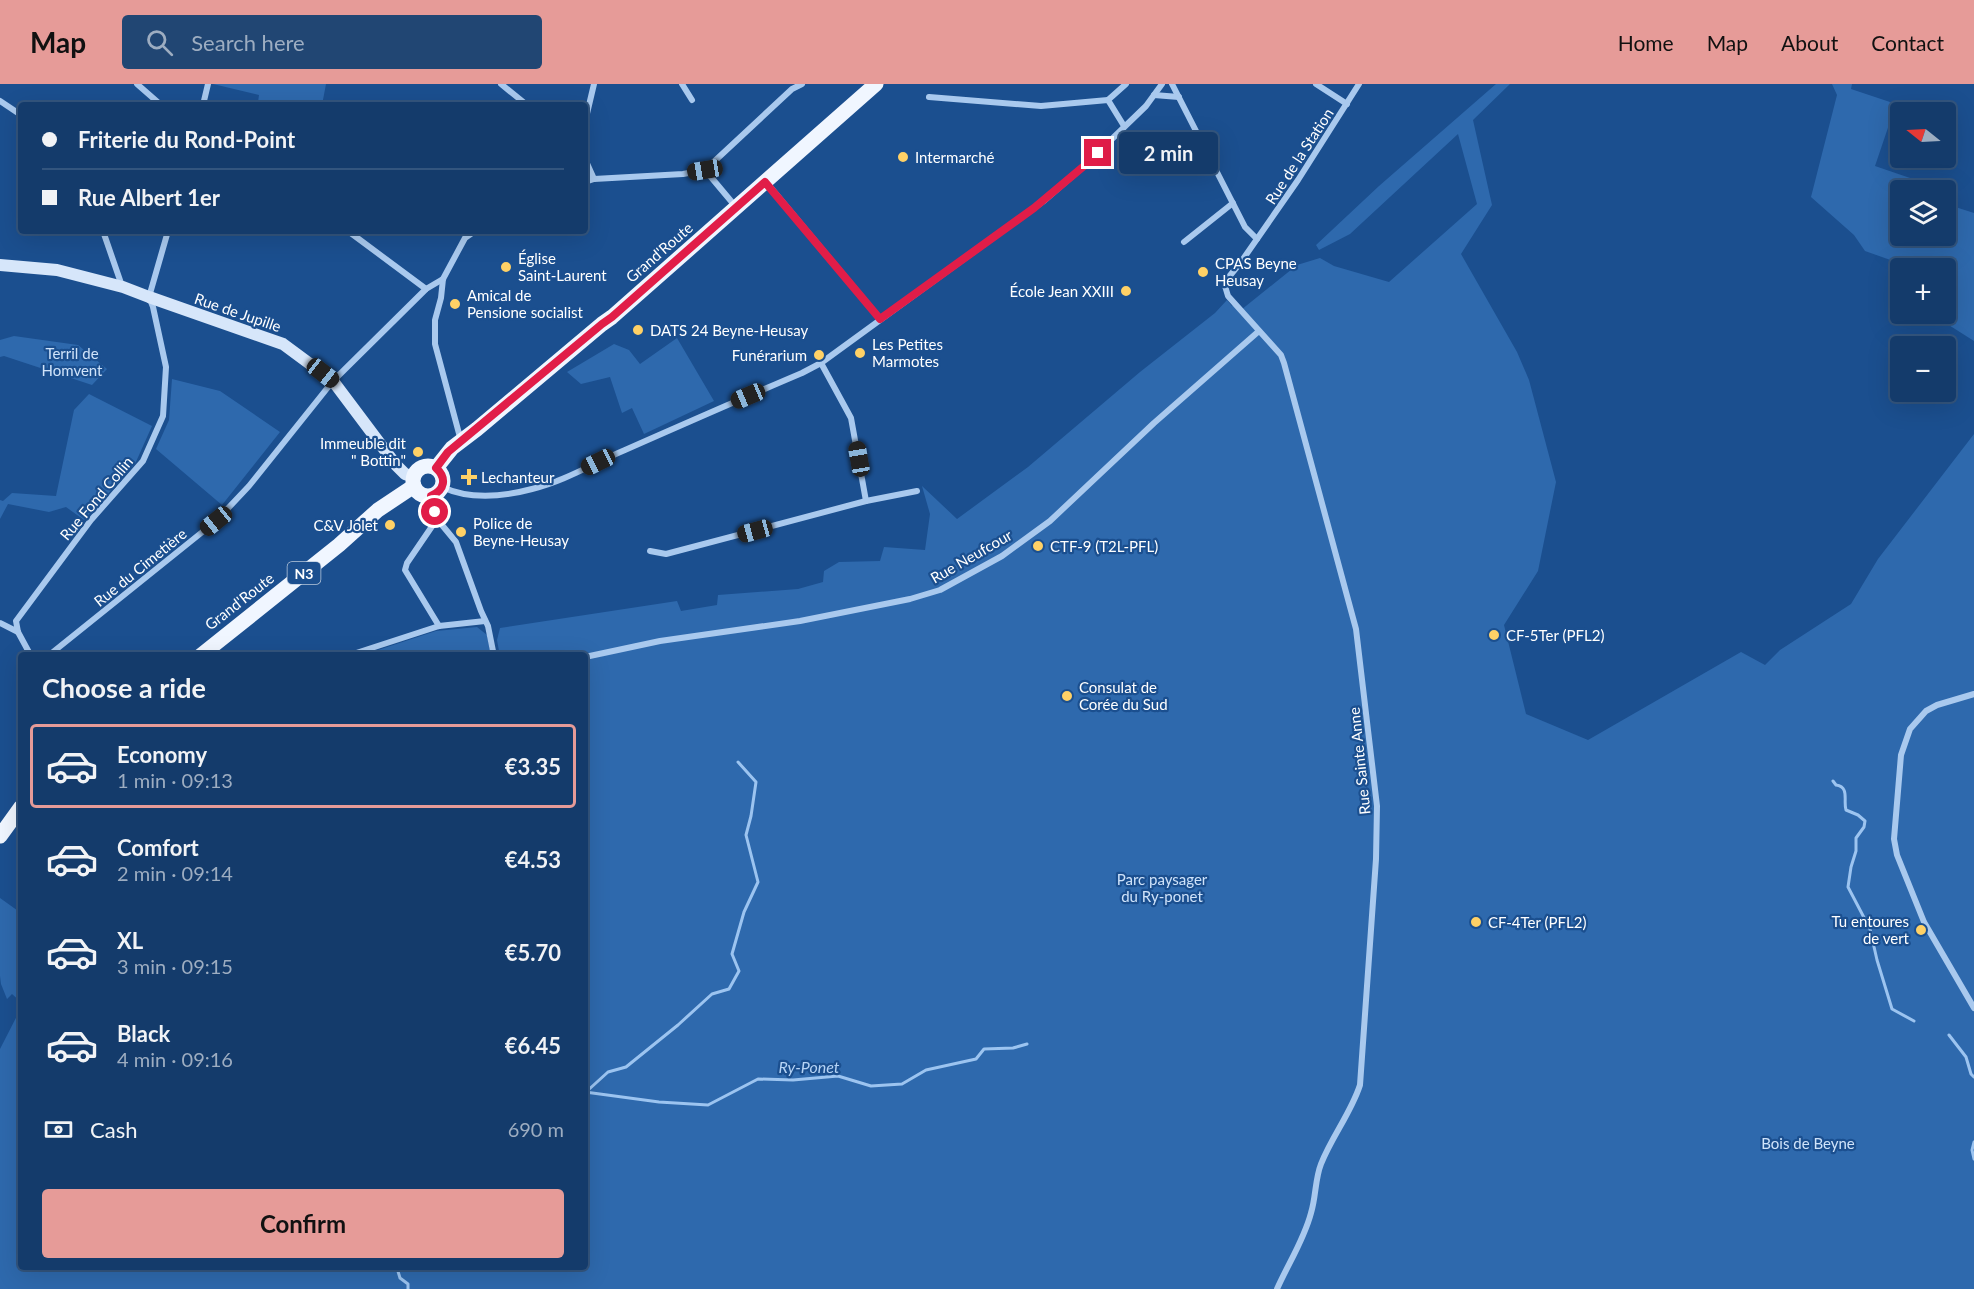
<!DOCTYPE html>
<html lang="en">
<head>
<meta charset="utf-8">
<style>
	body { margin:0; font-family:Lato,sans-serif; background:#214673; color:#f1f3f6; height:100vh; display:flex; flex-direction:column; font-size:22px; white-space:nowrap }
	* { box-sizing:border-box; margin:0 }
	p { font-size:20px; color:#9dadc1 }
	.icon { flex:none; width:33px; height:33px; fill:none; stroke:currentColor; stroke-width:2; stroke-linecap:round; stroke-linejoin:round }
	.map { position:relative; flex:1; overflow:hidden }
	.sheet { position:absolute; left:18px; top:568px; width:570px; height:618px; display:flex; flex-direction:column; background:#143b6b; border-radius:6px; box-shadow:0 6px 24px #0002,0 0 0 2px #33557e }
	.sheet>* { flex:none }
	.guide { position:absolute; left:18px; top:18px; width:570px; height:132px; border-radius:6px; box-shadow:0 6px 24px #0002,0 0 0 2px #33557e; display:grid; align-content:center; height:132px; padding:0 24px; background:#143b6b }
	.needle { width:39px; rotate:288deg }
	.buttons { position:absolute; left:1890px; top:18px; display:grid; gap:12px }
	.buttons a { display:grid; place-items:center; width:66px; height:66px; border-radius:6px; background:#143b6b; box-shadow:0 6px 24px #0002,0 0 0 2px #33557e; font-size:30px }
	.end { position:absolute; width:27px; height:27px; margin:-14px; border:8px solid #e11d48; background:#fff; box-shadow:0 0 0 3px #fff }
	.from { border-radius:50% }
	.bubble { position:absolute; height:42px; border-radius:6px; background:#143b6b; box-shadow:0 6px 24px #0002,0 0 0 2px #33557e; font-size:20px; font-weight:700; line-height:42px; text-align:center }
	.car { position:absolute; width:18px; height:36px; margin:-18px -9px; border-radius:8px; box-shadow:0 0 4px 2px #0007; background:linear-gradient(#222 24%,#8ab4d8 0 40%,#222 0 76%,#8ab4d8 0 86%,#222 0) }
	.guide b { display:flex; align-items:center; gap:21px; height:57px; font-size:22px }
	.guide b+b { border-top:2px solid #33557e }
	.guide i { width:15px; height:15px; background:#f1f3f6 }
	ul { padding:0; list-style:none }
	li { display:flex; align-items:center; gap:18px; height:84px; margin:0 12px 9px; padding:0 12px; border:3px solid transparent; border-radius:6px }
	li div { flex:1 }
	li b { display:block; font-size:22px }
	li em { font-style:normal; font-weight:700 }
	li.current { border-color:#e69b98 }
	li>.icon { width:54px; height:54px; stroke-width:1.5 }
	h2 { padding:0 24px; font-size:27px; line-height:72px }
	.pay { display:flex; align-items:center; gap:15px; height:66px; padding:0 24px; font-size:22px }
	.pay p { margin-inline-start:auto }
	.action { display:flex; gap:12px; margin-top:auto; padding:12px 24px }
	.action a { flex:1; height:69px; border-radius:6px; background:#e69b98; color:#111; font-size:24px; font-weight:700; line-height:69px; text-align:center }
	header { display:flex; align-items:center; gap:36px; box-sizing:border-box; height:84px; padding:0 30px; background:#e69b98; color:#111 }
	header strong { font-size:28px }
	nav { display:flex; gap:33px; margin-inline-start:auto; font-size:21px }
	.search { width:420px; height:54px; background:#214673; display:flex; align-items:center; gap:15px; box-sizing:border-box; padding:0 21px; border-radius:6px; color:#9dadc1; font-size:22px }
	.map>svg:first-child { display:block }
	.green { fill:#2e69ad }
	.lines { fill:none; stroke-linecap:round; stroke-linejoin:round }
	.stream { stroke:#9cc4f0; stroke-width:3 }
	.street { stroke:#a9c9ee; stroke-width:6 }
	.secondary { stroke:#d6e6fa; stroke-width:12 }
	.primary { stroke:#f0f6ff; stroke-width:15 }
	.route { stroke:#e11d48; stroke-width:8 }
	.poi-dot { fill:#ffd166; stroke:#1b4f8f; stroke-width:2 }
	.labels { text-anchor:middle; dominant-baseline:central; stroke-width:4.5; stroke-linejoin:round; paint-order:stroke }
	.shield { fill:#1b4f8f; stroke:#bbcadd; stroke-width:1.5 }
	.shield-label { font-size:14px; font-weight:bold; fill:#fff }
	.street-label { font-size:15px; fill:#fff; stroke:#1b4f8f }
	.poi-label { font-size:15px; fill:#fff; stroke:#1b4f8f; text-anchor:start }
	.park-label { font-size:15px; fill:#cfe3fa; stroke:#1b4f8f }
	.water-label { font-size:16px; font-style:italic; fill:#b5d3f5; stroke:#1b4f8f }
</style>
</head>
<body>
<header>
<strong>Map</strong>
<div class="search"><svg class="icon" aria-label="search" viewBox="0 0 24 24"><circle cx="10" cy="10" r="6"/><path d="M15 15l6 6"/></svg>Search here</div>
<nav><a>Home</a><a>Map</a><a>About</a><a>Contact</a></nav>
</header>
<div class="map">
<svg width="1974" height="1205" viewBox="0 0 1974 1205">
	<rect width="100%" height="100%" fill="#1b4f8f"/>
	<g class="green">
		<polygon points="213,0 326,0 322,21 263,21 258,18 259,11"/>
		<polygon points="1496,0 1510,0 1473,36 1492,121 1461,170 1517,268 1529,296 1556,398 1538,487 1504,541 1526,630 1588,656 1741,568 1765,581 1780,566 1851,520 1878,475 1974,350 1974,1205 0,1205 0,965 21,924 21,1184 585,1184 585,572 375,572 375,567 436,547 477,543 487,551 491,570 499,567 497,556 500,544 677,517 681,527 717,521 718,511 798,505 823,498 824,487 839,478 880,477 884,463 925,466 930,430 922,402 957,435 1028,383 1140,288 1215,229 1227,216 1232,222 1234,220 1241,226 1297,181 1320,174 1334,182 1389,198 1477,120 1458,50 1350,150 1319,166 1316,161 1379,102"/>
		<polygon points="1832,0 1852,0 1851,5 1896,20 1875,82 1948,107 1946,115 1946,106 1900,106 1900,152 1946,152 1946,120 1974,129 1974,257 1944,238 1942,230 1946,230 1946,184 1913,184 1865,167 1854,151 1811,113 1837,11"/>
		<polygon points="14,252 78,261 107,285 92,301 4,272 0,273 0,256"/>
		<polygon points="677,254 714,317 644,350 632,324 622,329 610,293 581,300 567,288 614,260 629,266 640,280"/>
		<polygon points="172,295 220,307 280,348 222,421 156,365 169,336"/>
		<polygon points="89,310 152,342 135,380 84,436 66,423 49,428 8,420 0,435 0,416 3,417 12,409 56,412 74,326"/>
		<polygon points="0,814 21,829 21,918 12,910 7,915 1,900 0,892"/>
	</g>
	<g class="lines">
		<g class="stream">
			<path d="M 1833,697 L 1836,701 C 1850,703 1843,717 1846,726 L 1858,731 L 1865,737 L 1864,743 L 1856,754 L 1856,767 L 1851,783 L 1848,803 L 1870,845 L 1877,876 L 1892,925 L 1914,937"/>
			<polyline points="1949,951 1966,973 1971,990 1974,993"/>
			<polyline points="585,1008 659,1018 708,1021 758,995 793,996 838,992 871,1002 902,1000 926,986 976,975 984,965 1013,964 1027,960"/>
			<polyline points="586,1008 608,988 626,983 678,941 712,910 729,905 739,887 732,870 744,828 758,798 746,751 751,732 756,698 738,678"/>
			<polyline points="1974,1058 1972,1066 1974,1075"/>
			<polyline points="397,1184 400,1194 408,1200 408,1205"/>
		</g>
		<g class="street">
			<polyline points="137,0 161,21"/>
			<polyline points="501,0 527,21"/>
			<polyline points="682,0 692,16"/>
			<polyline points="1172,0 1245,143 1257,155"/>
			<polyline points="1316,0 1347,20"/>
			<polyline points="1154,11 1179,13"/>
			<polyline points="929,13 1041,22 1108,16"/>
			<polyline points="0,17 21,31"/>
			<polyline points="203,21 208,0"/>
			<polyline points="585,38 594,0"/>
			<polyline points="1124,42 1108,16 1126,0"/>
			<polyline points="585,75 594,95"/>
			<polyline points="705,86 792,5 802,0"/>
			<polyline points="585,98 594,95 683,90 705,86 736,123"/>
			<polyline points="766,98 880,235"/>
			<polyline points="103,147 122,202"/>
			<polyline points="348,147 426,205"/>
			<polyline points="1184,158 1233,119"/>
			<polyline points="821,279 851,334 866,417"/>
			<polyline points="461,357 435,260 435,236 441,214 443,195 465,154 475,147"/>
			<path d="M 442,403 C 470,416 502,413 532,405 C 565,397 594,379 625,366 C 684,340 743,314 802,289 L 821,279 L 1045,116 L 1084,82 L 1146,22 L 1162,0"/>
			<polyline points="431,412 437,435 456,458 481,527 488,542 494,572"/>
			<polyline points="437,435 407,479 405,486 439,542"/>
			<polyline points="650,467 666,470 866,417 917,407"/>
			<polyline points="0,539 18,548"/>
			<polyline points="212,563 219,570 224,572"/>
			<polyline points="31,572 18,548 16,537 91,436 143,377 163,332 166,283 153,223 149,213 168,147"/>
			<polyline points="48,572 216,437 249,402 333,297 426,205 443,195"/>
			<polyline points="347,572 439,542 485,537"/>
			<polyline points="585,573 660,557 800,537 910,515 940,506 1002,472 1050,437 1154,339 1259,247"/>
			<polyline points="1974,610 1937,621 1926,627 1910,645 1901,671 1894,755 1897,771 1924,838 1974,924"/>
			<path d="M 1277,1205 C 1288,1180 1304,1156 1311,1129 C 1316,1113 1315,1095 1321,1080 C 1332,1052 1351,1029 1360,1001 L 1376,775 L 1377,722 L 1356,545 L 1284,279 L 1281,271 L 1228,212 L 1225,202 L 1228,194 L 1241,178 L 1298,96 L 1359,0"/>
		</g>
		<polyline class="secondary" points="0,181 57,186 123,203 149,213 283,260 333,297 396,381 405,390 414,393"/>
		<g class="primary">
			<circle cx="428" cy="397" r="15"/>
			<polyline points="436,384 452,364 477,345 602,240 612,233 876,0"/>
			<polyline points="200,572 339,461 378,426 414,402"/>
			<polyline points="0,752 21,723"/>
		</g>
	</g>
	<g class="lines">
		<path class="route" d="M 435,428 L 431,412 C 445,406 447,394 436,384 L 448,368 L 602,240 L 612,233 L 765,98 L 880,235 L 1034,124 L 1084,82 L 1098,69"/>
	</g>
	<g class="poi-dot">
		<circle cx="903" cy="73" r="6"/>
		<circle cx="506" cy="183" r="6"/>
		<circle cx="1203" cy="188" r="6"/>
		<circle cx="1126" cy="207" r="6"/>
		<circle cx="455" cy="220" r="6"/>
		<circle cx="638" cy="246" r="6"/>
		<circle cx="860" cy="269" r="6"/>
		<circle cx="819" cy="271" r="6"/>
		<circle cx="418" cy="368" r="6"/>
		<path d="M466 384h6v6h6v6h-6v6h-6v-6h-6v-6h6z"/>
		<circle cx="390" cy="441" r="6"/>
		<circle cx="461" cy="448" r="6"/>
		<circle cx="1038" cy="462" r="6"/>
		<circle cx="1494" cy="551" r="6"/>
		<circle cx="1067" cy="612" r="6"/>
		<circle cx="1476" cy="838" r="6"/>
		<circle cx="1921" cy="846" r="6"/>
	</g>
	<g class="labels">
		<rect class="shield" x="287.5" y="478" width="33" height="22" rx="4.5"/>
		<g class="shield-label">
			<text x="304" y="489">N3</text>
		</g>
		<g class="street-label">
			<text transform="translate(1299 72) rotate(-57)">Rue de la Station</text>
			<text transform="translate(659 168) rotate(-41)">Grand'Route</text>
			<text transform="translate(238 228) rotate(19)">Rue de Jupille</text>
			<text transform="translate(96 414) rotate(-50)">Rue Fond Collin</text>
			<text transform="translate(971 472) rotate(-30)">Rue Neufcour</text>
			<text transform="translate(140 483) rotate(-39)">Rue du Cimetière</text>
			<text transform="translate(239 517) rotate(-38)">Grand'Route</text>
			<text transform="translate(1359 677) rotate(-96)">Rue Sainte Anne</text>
		</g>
		<g class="poi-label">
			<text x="915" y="73">Intermarché</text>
			<text x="518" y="174">Église<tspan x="518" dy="17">Saint-Laurent</tspan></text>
			<text x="1215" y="179">CPAS Beyne<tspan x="1215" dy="17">Heusay</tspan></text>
			<text x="1114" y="207" text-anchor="end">École Jean XXIII</text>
			<text x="467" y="211">Amical de<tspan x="467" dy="17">Pensione socialist</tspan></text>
			<text x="650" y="246">DATS 24 Beyne-Heusay</text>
			<text x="872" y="260">Les Petites<tspan x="872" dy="17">Marmotes</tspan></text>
			<text x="807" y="271" text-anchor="end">Funérarium</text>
			<text x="406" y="359" text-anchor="end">Immeuble dit<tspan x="406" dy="17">" Bottin"</tspan></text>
			<text x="481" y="393">Lechanteur</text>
			<text x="473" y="439">Police de<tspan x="473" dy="17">Beyne-Heusay</tspan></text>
			<text x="378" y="441" text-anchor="end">C&amp;V Jolet</text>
			<text x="1050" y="462">CTF-9 (T2L-PFL)</text>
			<text x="1506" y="551">CF-5Ter (PFL2)</text>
			<text x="1079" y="603">Consulat de<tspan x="1079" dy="17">Corée du Sud</tspan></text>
			<text x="1909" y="837" text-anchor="end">Tu entoures<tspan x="1909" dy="17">de vert</tspan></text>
			<text x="1488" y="838">CF-4Ter (PFL2)</text>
		</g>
		<g class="park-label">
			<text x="72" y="269">Terril de<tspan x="72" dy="17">Homvent</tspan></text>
			<text x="1162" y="795">Parc paysager<tspan x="1162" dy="17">du Ry-ponet</tspan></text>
			<text x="1808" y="1059">Bois de Beyne</text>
		</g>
		<g class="water-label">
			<text x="809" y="982">Ry-Ponet</text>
		</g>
	</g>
</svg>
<div class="buttons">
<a><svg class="needle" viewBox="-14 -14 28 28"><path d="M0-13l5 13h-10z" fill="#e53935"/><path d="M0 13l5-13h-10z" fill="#9dadc1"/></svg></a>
<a><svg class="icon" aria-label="layers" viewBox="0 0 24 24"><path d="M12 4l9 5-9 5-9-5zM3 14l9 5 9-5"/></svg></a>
<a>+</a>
<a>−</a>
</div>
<i class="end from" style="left:435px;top:428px"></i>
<i class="end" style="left:1098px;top:69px"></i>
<div class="bubble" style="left:1119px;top:48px;width:99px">2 min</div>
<i class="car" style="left:705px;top:86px;rotate:261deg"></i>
<i class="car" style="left:323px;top:289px;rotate:128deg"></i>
<i class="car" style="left:748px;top:312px;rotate:247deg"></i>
<i class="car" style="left:859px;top:375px;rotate:350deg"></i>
<i class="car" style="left:598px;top:378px;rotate:244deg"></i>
<i class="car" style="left:216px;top:437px;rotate:231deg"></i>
<i class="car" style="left:755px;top:447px;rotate:255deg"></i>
<div class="guide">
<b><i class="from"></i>Friterie du Rond-Point</b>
<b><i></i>Rue Albert 1er</b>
</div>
<section class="sheet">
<h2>Choose a ride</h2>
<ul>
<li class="current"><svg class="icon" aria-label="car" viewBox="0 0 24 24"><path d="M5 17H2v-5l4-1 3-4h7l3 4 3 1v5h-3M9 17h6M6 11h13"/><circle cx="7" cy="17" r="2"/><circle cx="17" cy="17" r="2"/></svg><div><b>Economy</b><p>1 min · 09:13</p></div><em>€3.35</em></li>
<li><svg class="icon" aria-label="car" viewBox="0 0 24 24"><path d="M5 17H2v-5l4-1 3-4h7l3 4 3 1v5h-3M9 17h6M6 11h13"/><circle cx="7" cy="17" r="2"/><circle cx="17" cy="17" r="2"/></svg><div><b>Comfort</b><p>2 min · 09:14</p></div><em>€4.53</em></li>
<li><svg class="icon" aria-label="car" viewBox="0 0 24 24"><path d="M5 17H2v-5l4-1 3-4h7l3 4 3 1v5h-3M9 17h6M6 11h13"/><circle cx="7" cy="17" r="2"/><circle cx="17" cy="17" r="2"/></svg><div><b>XL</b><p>3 min · 09:15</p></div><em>€5.70</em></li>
<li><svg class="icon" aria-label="car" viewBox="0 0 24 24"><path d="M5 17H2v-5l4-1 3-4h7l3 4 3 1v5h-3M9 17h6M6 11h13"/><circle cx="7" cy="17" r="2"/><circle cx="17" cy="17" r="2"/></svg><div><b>Black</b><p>4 min · 09:16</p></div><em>€6.45</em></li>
</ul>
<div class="pay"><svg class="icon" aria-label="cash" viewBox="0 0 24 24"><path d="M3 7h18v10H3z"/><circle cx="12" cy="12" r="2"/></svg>Cash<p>690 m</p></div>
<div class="action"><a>Confirm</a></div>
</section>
</div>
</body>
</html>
